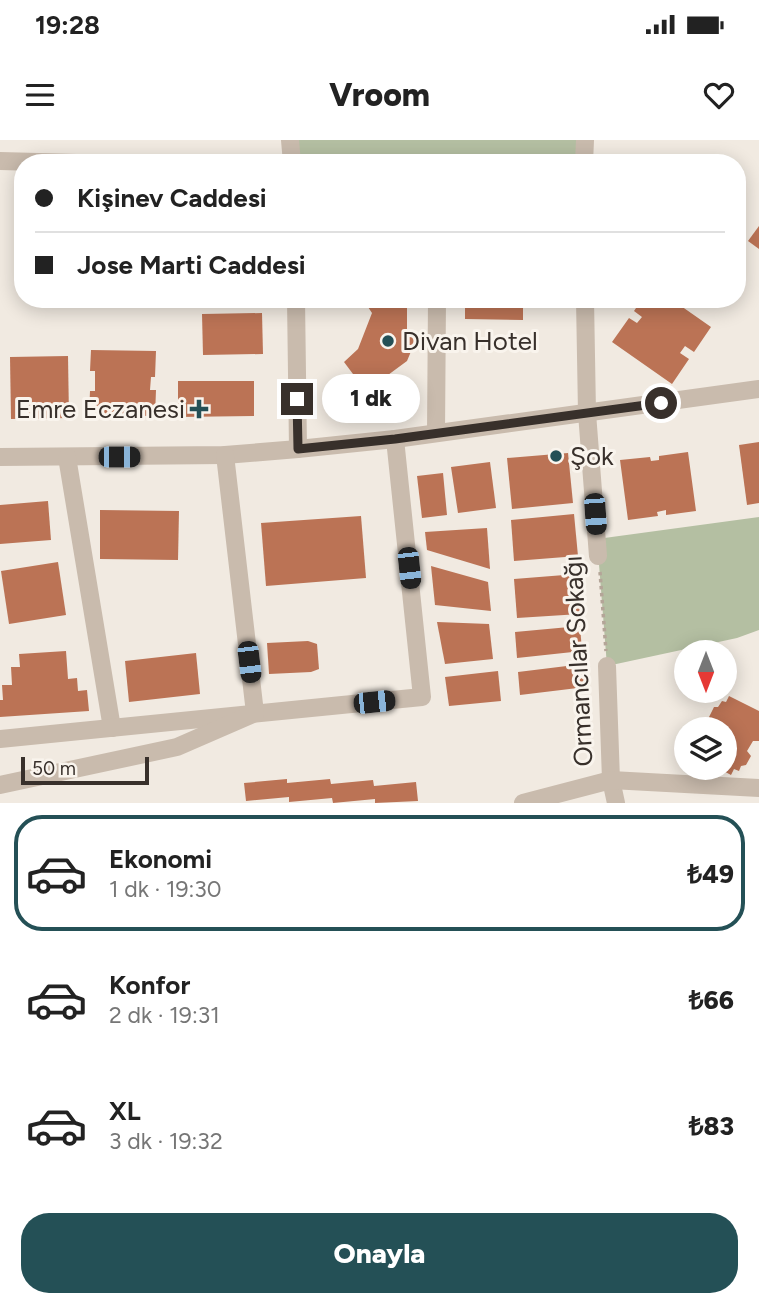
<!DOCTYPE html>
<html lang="tr">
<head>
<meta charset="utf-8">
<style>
	body { margin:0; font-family:Figtree,sans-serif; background:#f2f2f2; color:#222; height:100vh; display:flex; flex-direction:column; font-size:26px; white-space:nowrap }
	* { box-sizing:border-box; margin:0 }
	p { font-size:23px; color:#767676 }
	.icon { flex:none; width:38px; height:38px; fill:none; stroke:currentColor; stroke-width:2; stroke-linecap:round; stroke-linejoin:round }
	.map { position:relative; height:663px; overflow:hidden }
	.side { display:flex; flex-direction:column; background:#fff; flex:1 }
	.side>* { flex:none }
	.top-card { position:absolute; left:14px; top:14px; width:732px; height:154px; border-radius:28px; box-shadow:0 4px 18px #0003; display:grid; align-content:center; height:154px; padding:0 21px; background:#fff }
	.needle { width:46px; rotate:180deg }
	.fabs { position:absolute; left:674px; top:500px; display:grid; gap:14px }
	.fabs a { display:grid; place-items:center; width:63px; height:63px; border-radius:50%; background:#fff; box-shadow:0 4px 18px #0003; font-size:35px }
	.scale { position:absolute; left:21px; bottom:18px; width:128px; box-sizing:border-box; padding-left:7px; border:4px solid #38302b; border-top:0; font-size:19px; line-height:24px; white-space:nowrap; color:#38302b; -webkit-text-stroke:5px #f9f4ed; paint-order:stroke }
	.end { position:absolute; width:32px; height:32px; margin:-16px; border:9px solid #38302b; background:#fff; box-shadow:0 0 0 4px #fff }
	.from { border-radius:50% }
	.bubble { position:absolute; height:49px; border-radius:24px; background:#fff; box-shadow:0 4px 18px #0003; font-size:23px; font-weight:800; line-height:49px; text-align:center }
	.car { position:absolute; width:21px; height:42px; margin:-21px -10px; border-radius:9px; box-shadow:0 0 5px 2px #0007; background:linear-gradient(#222 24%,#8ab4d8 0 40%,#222 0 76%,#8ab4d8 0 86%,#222 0) }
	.top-card b { display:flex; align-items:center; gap:24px; height:66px; font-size:26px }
	.top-card b+b { border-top:2px solid #e0e0e0 }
	.top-card i { width:18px; height:18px; background:#222 }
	ul { padding:12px 0 0; list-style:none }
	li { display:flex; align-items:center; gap:21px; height:116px; margin:0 14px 10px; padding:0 7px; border:4px solid transparent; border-radius:28px }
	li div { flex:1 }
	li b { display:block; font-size:26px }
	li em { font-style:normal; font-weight:800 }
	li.selected { border-color:#245056 }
	li>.icon { width:63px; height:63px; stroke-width:1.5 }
	.cta { display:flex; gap:14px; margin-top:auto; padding:14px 21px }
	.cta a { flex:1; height:80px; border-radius:28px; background:#245056; color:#fff; font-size:28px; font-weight:800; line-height:80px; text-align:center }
	.status { display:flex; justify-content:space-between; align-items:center; height:49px; padding:0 35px; background:#fff; direction:ltr }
	.status svg { height:19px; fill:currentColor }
	header { display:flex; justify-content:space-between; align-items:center; height:91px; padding:0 21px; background:#fff; font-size:32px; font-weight:800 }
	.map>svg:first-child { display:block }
	.green { fill:#b4bfa2 }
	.building { fill:#bb7355 }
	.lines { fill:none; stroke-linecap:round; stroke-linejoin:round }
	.path { stroke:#b4a598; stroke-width:3.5; stroke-dasharray:3.5 3.5; stroke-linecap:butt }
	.minor { stroke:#c9bbad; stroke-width:18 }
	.route { stroke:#38302b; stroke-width:9 }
	.poi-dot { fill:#245056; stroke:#f9f4ed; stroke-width:2.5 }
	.labels { text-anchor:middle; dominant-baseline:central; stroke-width:6; stroke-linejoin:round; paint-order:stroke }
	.poi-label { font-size:26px; fill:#38302b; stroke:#f9f4ed; text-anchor:start }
	.street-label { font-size:26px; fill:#38302b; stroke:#f9f4ed }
</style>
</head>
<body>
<div class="status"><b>19:28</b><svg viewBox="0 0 49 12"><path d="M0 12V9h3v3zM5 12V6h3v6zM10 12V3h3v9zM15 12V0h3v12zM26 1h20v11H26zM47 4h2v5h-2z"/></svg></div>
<header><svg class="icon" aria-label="menu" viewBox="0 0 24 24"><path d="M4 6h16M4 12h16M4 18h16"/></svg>Vroom<svg class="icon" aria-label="heart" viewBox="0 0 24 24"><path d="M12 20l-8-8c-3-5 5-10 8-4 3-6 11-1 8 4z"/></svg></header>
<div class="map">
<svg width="759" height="663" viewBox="0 0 759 663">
	<rect width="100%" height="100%" fill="#f1eae1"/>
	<g class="green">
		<polygon points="290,0 585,0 584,23 292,23"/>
		<polygon points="759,377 759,490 737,498 607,526 597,399"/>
	</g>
	<g class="building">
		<polygon points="759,86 759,109 748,101"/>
		<polygon points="367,159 407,159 407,190 417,197 407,221 373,246 368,239 362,246 344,222 358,209 372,173 368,167"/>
		<polygon points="465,159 523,159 523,180 465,179"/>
		<polygon points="642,159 671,159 711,187 694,212 685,206 680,213 689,219 672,244 612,202 629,178 637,183 642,177 634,171"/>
		<polygon points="262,173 263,214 203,215 202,174"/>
		<polygon points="91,210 156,211 155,237 151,237 150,250 156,250 155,276 89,275 90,251 95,251 95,231 90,231"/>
		<polygon points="68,216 69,278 11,279 10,217"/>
		<polygon points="178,241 254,241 254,276 178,277"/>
		<polygon points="759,302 759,363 747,365 739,305"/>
		<polygon points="688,312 696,371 666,375 666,370 657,372 658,376 628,380 620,320 650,317 651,321 659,320 659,316"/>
		<polygon points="568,313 573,363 512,369 507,318"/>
		<polygon points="490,322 496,368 458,373 451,327"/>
		<polygon points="443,333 447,375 422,378 417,336"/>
		<polygon points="48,361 51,400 0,404 0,365"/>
		<polygon points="100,370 179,371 178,420 100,419"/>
		<polygon points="574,374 578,416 514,421 511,380"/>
		<polygon points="361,376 366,438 266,446 261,383"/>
		<polygon points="487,388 490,429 427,410 425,392"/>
		<polygon points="58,422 66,475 9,484 1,431"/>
		<polygon points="431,426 488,442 491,471 435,465"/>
		<polygon points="577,434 580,474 517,478 514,439"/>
		<polygon points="437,482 489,484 493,519 445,524"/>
		<polygon points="580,486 582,511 517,518 515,492"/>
		<polygon points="308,501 317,504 319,529 311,532 269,534 267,503"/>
		<polygon points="66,511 68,539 77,538 78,551 87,550 89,571 0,577 0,560 3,560 2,545 12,545 11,527 20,527 19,514"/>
		<polygon points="196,513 200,554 129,562 125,521"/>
		<polygon points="583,524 586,547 520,555 518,532"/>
		<polygon points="498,531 501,561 449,566 445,537"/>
		<polygon points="729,556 759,571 759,601 753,601 747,611 751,616 746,625 741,626 739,631 734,629 731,635 718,628 724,628 724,590 708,590 713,582 709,577 714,567 718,567 722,561 726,562"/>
		<polygon points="287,639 287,643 330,639 331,644 373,640 374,646 416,642 418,661 375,663 375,659 333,663 332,658 289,662 289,657 246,661 244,643"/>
	</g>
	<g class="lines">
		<polyline class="path" points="600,432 606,511"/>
		<g class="minor">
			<polyline points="290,0 292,23"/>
			<polyline points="0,21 76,23"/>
			<polyline points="584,23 585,0"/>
			<polyline points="296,159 298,309"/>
			<polyline points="585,159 587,273 598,416"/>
			<polyline points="436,293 437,159"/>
			<polyline points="0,317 225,315 298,309 395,299 759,249"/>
			<polyline points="67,317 112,588"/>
			<polyline points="607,526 611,640 616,663"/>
			<polyline points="0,599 422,557 395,299"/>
			<polyline points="0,645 177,607 255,573 225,315"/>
			<polyline points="523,663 611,640 759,648"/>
		</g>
	</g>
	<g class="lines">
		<polyline class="route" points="297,259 298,309 395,299 661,263"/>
	</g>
	<g class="poi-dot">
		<circle cx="388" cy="201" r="7"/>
		<path d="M195.5 258.5h7v7h7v7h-7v7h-7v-7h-7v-7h7z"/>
		<circle cx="556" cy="316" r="7"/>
	</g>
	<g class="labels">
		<g class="poi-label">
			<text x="402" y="201">Divan Hotel</text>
			<text x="185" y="269" text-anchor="end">Emre Eczanesi</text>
			<text x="570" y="316">Şok</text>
		</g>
		<g class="street-label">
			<text transform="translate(578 521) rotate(-93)">Ormancılar Sokağı</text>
		</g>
	</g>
</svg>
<div class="fabs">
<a><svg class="needle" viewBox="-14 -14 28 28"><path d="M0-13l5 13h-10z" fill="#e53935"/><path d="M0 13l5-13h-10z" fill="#767676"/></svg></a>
<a><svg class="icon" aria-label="layers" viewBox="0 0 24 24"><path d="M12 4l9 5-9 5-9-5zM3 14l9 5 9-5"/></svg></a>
</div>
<div class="scale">50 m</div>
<i class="end from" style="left:661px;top:263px"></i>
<i class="end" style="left:297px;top:259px"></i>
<div class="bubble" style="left:322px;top:234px;width:98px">1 dk</div>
<i class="car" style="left:119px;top:317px;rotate:90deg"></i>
<i class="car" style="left:595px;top:374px;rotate:176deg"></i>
<i class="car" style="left:409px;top:428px;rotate:174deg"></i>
<i class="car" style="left:249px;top:522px;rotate:173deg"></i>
<i class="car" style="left:374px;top:562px;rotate:84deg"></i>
<div class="top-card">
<b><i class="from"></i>Kişinev Caddesi</b>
<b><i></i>Jose Marti Caddesi</b>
</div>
</div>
<section class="side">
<ul>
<li class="selected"><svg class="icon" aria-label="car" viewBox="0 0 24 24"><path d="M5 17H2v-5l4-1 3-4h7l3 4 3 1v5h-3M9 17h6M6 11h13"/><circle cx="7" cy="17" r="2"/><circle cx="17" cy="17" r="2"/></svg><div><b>Ekonomi</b><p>1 dk · 19:30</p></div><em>₺49</em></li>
<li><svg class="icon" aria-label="car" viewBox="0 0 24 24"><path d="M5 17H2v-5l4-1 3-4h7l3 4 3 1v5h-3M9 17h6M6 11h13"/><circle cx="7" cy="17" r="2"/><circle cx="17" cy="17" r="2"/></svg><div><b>Konfor</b><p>2 dk · 19:31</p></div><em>₺66</em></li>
<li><svg class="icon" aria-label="car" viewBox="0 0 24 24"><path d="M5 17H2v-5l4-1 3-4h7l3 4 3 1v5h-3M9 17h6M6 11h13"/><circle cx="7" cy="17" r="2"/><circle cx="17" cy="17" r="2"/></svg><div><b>XL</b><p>3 dk · 19:32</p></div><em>₺83</em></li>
</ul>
<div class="cta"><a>Onayla</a></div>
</section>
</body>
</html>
